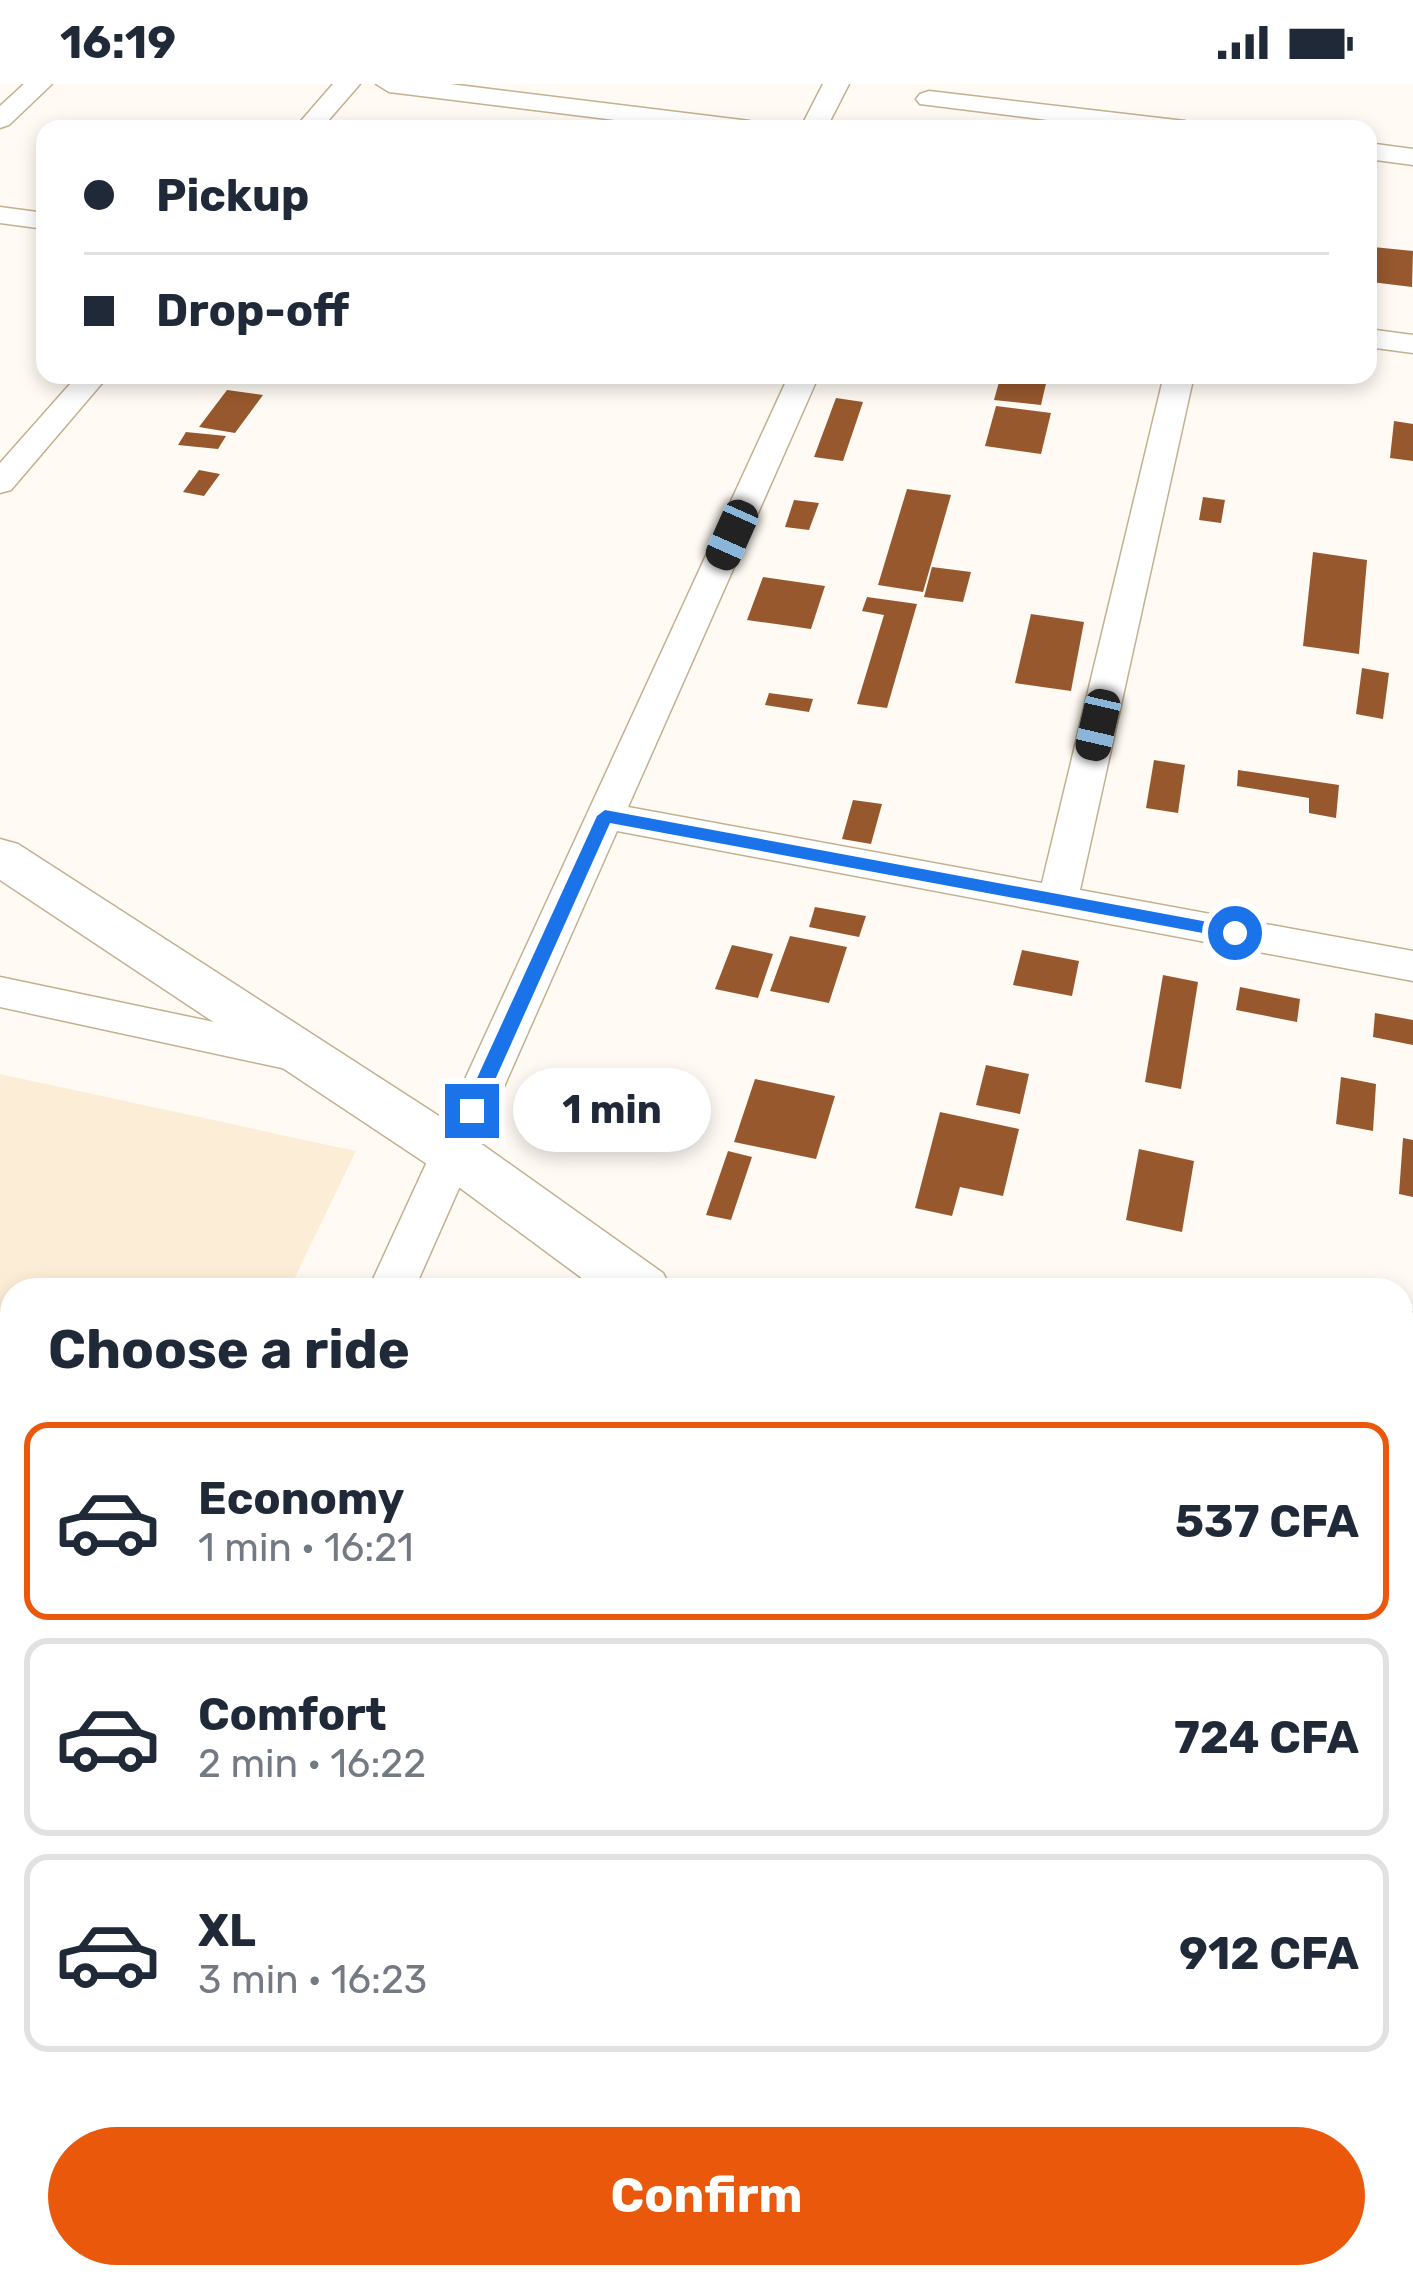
<!DOCTYPE html>
<html lang="en">
<head>
<meta charset="utf-8">
<style>
	body { margin:0; font-family:Rubik,sans-serif; background:#f6f6f7; color:#1f2937; height:100vh; display:flex; flex-direction:column; font-size:45px; white-space:nowrap }
	* { box-sizing:border-box; margin:0 }
	p { font-size:39px; color:#747a83 }
	.icon { flex:none; width:66px; height:66px; fill:none; stroke:currentColor; stroke-width:2; stroke-linecap:round; stroke-linejoin:round }
	.map { position:relative; flex:1; overflow:hidden }
	.drawer { position:absolute; left:0px; top:1194px; width:1413px; height:1011px; display:flex; flex-direction:column; background:#fff; border-radius:36px 36px 0 0; box-shadow:0 6px 18px #0003 }
	.drawer>* { flex:none }
	.hud { position:absolute; left:36px; top:36px; width:1341px; height:264px; border-radius:24px; box-shadow:0 6px 18px #0003; display:grid; align-content:center; height:264px; padding:0 48px; background:#fff }
	.end { position:absolute; width:54px; height:54px; margin:-27px; border:15px solid #1a73e8; background:#fff; box-shadow:0 0 0 6px #fff }
	.from { border-radius:50% }
	.bubble { position:absolute; height:84px; border-radius:42px; background:#fff; box-shadow:0 6px 18px #0003; font-size:39px; font-weight:700; line-height:84px; text-align:center }
	.car { position:absolute; width:36px; height:72px; margin:-36px -18px; border-radius:15px; box-shadow:0 0 9px 3px #0007; background:linear-gradient(#222 24%,#8ab4d8 0 40%,#222 0 76%,#8ab4d8 0 86%,#222 0) }
	.hud b { display:flex; align-items:center; gap:42px; height:114px; font-size:45px }
	.hud b+b { border-top:3px solid #e0e1e3 }
	.hud i { width:30px; height:30px; background:#1f2937 }
	ul { padding:0; list-style:none }
	li { display:flex; align-items:center; gap:36px; height:198px; margin:0 24px 18px; padding:0 24px; border:6px solid #e0e1e3; border-radius:24px }
	li div { flex:1 }
	li b { display:block; font-size:45px }
	li em { font-style:normal; font-weight:700 }
	li.selected { border-color:#ea580c }
	li>.icon { width:108px; height:108px; stroke-width:1.5 }
	h2 { padding:0 48px; font-size:54px; line-height:144px }
	.button { display:flex; gap:24px; margin-top:auto; padding:24px 48px }
	.button a { flex:1; height:138px; border-radius:72px; background:#ea580c; color:#fff; font-size:48px; font-weight:700; line-height:138px; text-align:center }
	.status { display:flex; justify-content:space-between; align-items:center; height:84px; padding:0 60px; background:#fff; direction:ltr }
	.status svg { height:33px; fill:currentColor }
	.map>svg:first-child { display:block }
	.built { fill:#fceed6 }
	.building { fill:#97582d }
	.lines { fill:none; stroke-linecap:round; stroke-linejoin:round }
	.minor-casing { stroke:#c2b090; stroke-width:3 }
	.tertiary-casing { stroke:#c2b090; stroke-width:3 }
	.minor { fill:#fff; fill-rule:evenodd }
	.tertiary { fill:#fff; fill-rule:evenodd }
	.route { fill:#1a73e8 }
</style>
</head>
<body>
<div class="status"><b>16:19</b><svg viewBox="0 0 49 12"><path d="M0 12V9h3v3zM5 12V6h3v6zM10 12V3h3v9zM15 12V0h3v12zM26 1h20v11H26zM47 4h2v5h-2z"/></svg></div>
<div class="map">
<svg width="1413" height="2204" viewBox="0 0 1413 2204">
	<rect width="100%" height="100%" fill="#fffbf4"/>
	<polygon class="built" points="0,990 356,1067 289,1206 12,1206 12,1777 0,1802"/>
	<g class="building">
		<polygon points="1373,163 1413,167 1412,203 1371,198"/>
		<polygon points="1001,291 1048,291 1041,321 994,316"/>
		<polygon points="227,306 263,311 235,349 199,343"/>
		<polygon points="836,314 863,318 843,377 814,373"/>
		<polygon points="996,322 1051,329 1041,370 985,362"/>
		<polygon points="1394,337 1413,340 1413,377 1390,374"/>
		<polygon points="186,348 226,352 218,365 178,361"/>
		<polygon points="199,386 220,390 204,412 183,408"/>
		<polygon points="907,405 951,411 923,508 878,501"/>
		<polygon points="1203,413 1225,416 1221,439 1199,436"/>
		<polygon points="794,416 819,419 809,446 785,443"/>
		<polygon points="1313,468 1367,476 1359,570 1303,562"/>
		<polygon points="932,483 971,488 963,518 924,513"/>
		<polygon points="763,493 825,502 811,545 747,536"/>
		<polygon points="867,513 917,520 887,624 857,620 884,531 862,527"/>
		<polygon points="1031,530 1084,538 1071,607 1015,599"/>
		<polygon points="1362,584 1389,589 1383,635 1356,630"/>
		<polygon points="769,609 813,615 809,628 765,621"/>
		<polygon points="1154,676 1185,681 1178,729 1146,724"/>
		<polygon points="1238,686 1339,701 1336,734 1309,729 1309,714 1237,702"/>
		<polygon points="853,716 882,720 871,760 842,755"/>
		<polygon points="815,823 866,832 859,853 809,843"/>
		<polygon points="790,852 847,863 829,919 770,907"/>
		<polygon points="732,861 773,870 758,914 715,905"/>
		<polygon points="1022,866 1079,877 1072,912 1013,901"/>
		<polygon points="1163,891 1198,898 1181,1005 1145,998"/>
		<polygon points="1240,903 1300,915 1297,938 1236,926"/>
		<polygon points="1375,929 1413,936 1413,961 1373,953"/>
		<polygon points="986,981 1029,990 1020,1030 976,1021"/>
		<polygon points="1341,993 1376,1000 1373,1047 1336,1040"/>
		<polygon points="755,995 835,1012 816,1075 734,1058"/>
		<polygon points="940,1028 1019,1045 1003,1112 960,1103 952,1132 915,1124"/>
		<polygon points="1403,1054 1413,1056 1413,1113 1399,1110"/>
		<polygon points="1139,1065 1194,1077 1182,1148 1126,1136"/>
		<polygon points="728,1067 752,1073 731,1136 706,1131"/>
		<polygon points="1401,1224 1413,1227 1407,1303 1401,1301"/>
	</g>
	<g class="lines">
		<g class="minor-casing">
			<g id="minor">
				<polygon points="24,0 52,0 9,41 0,44 0,22"/>
				<polygon points="333,0 360,0 321,45 294,45"/>
				<polygon points="376,0 450,0 750,37 763,45 688,45 389,8"/>
				<polygon points="823,0 849,0 826,45 800,45"/>
				<polygon points="929,7 1185,37 1198,45 1119,45 920,20 916,15 920,10"/>
				<polygon points="1368,59 1413,65 1413,81 1368,75"/>
				<polygon points="0,123 45,129 45,145 0,139"/>
				<polygon points="1368,245 1413,251 1413,269 1368,263"/>
				<polygon points="78,291 109,291 11,406 0,409 0,379"/>
				<polygon points="789,291 819,291 628,723 1042,799 1164,291 1194,291 1080,806 1413,867 1413,897 617,747 414,1206 368,1206"/>
				<polygon points="0,893 309,958 324,963 330,974 324,985 309,990 0,923"/>
				<polygon points="12,2013 12,2096 0,2101 0,2018"/>
				<polygon points="667,2193 731,2193 728,2204 664,2204"/>
			</g>
		</g>
		<g class="tertiary-casing">
			<g id="tertiary">
				<polygon points="0,755 18,760 473,1054 663,1189 672,1206 598,1206 433,1084 0,796"/>
				<polygon points="1401,1724 1413,1729 1413,1805 1401,1800"/>
			</g>
		</g>
		<use href="#minor" class="minor"/>
		<use href="#tertiary" class="tertiary"/>
	</g>
	<polygon class="route" points="605,726 1235,843 1244,849 1235,855 610,739 481,1027 478,1032 465,1032 462,1027 597,732"/>
</svg>
<i class="end from" style="left:1235px;top:849px"></i>
<i class="end" style="left:472px;top:1027px"></i>
<div class="bubble" style="left:513px;top:984px;width:198px">1 min</div>
<i class="car" style="left:732px;top:451px;rotate:204deg"></i>
<i class="car" style="left:1098px;top:641px;rotate:193deg"></i>
<div class="hud">
<b><i class="from"></i>Pickup</b>
<b><i></i>Drop-off</b>
</div>
<section class="drawer">
<h2>Choose a ride</h2>
<ul>
<li class="selected"><svg class="icon" aria-label="car" viewBox="0 0 24 24"><path d="M5 17H2v-5l4-1 3-4h7l3 4 3 1v5h-3M9 17h6M6 11h13"/><circle cx="7" cy="17" r="2"/><circle cx="17" cy="17" r="2"/></svg><div><b>Economy</b><p>1 min · 16:21</p></div><em>537 CFA</em></li>
<li><svg class="icon" aria-label="car" viewBox="0 0 24 24"><path d="M5 17H2v-5l4-1 3-4h7l3 4 3 1v5h-3M9 17h6M6 11h13"/><circle cx="7" cy="17" r="2"/><circle cx="17" cy="17" r="2"/></svg><div><b>Comfort</b><p>2 min · 16:22</p></div><em>724 CFA</em></li>
<li><svg class="icon" aria-label="car" viewBox="0 0 24 24"><path d="M5 17H2v-5l4-1 3-4h7l3 4 3 1v5h-3M9 17h6M6 11h13"/><circle cx="7" cy="17" r="2"/><circle cx="17" cy="17" r="2"/></svg><div><b>XL</b><p>3 min · 16:23</p></div><em>912 CFA</em></li>
</ul>
<div class="button"><a>Confirm</a></div>
</section>
</div>
</body>
</html>
